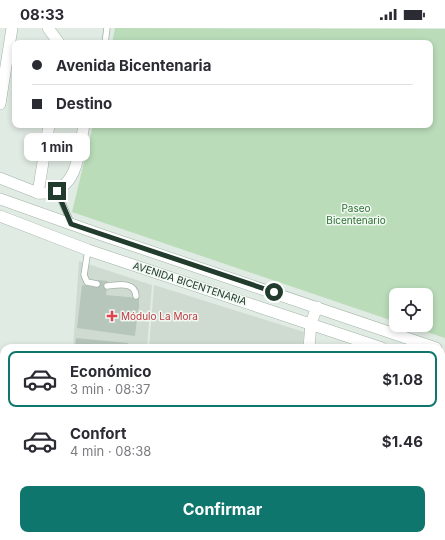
<!DOCTYPE html>
<html lang="es">
<head>
<meta charset="utf-8">
<style>
	body { margin:0; font-family:Inter,sans-serif; background:#f7f7f7; color:#2b2b33; height:100vh; display:flex; flex-direction:column; font-size:15px; white-space:nowrap }
	* { box-sizing:border-box; margin:0 }
	p { font-size:13px; color:#7c7c81 }
	.icon { flex:none; width:22px; height:22px; fill:none; stroke:currentColor; stroke-width:2; stroke-linecap:round; stroke-linejoin:round }
	.map { position:relative; flex:1; overflow:hidden }
	.panel { position:absolute; left:0px; top:316px; width:445px; height:196px; display:flex; flex-direction:column; background:#fff; border-radius:12px 12px 0 0; box-shadow:0 2px 6px #0003 }
	.panel>* { flex:none }
	.top-card { position:absolute; left:12px; top:12px; width:421px; height:88px; border-radius:8px; box-shadow:0 2px 6px #0003; display:grid; align-content:center; height:88px; padding:0 20px; background:#fff }
	.controls { position:absolute; left:389px; top:260px; display:grid; gap:8px }
	.controls a { display:grid; place-items:center; width:44px; height:44px; border-radius:8px; background:#fff; box-shadow:0 2px 6px #0003; font-size:20px }
	.end { position:absolute; width:18px; height:18px; margin:-9px; border:5px solid #213b2c; background:#fff; box-shadow:0 0 0 2px #fff }
	.from { border-radius:50% }
	.bubble { position:absolute; height:28px; border-radius:8px; background:#fff; box-shadow:0 2px 6px #0003; font-size:13px; font-weight:700; line-height:28px; text-align:center }
	.top-card b { display:flex; align-items:center; gap:14px; height:38px; font-size:15px }
	.top-card b+b { border-top:1px solid #e1e1e2 }
	.top-card i { width:10px; height:10px; background:#2b2b33 }
	ul { padding:7px 0 0; list-style:none }
	li { display:flex; align-items:center; gap:12px; height:56px; margin:0 8px 6px; padding:0 12px; border:2px solid transparent; border-radius:8px }
	li div { flex:1 }
	li b { display:block; font-size:15px }
	li em { font-style:normal; font-weight:700 }
	li.current { border-color:#0f766e }
	li>.icon { width:36px; height:36px; stroke-width:1.5 }
	.button { display:flex; gap:8px; margin-top:auto; padding:8px 20px }
	.button a { flex:1; height:46px; border-radius:8px; background:#0f766e; color:#fff; font-size:16px; font-weight:700; line-height:46px; text-align:center }
	.status { display:flex; justify-content:space-between; align-items:center; height:28px; padding:0 20px; background:#fff; direction:ltr }
	.status svg { height:11px; fill:currentColor }
	.map>svg:first-child { display:block }
	.built { fill:#cfdbd1 }
	.green { fill:#badcb9 }
	.building { fill:#b6c6bb }
	.lines { fill:none; stroke-linecap:round; stroke-linejoin:round }
	.service-casing { stroke:#a3b3a8; stroke-width:7 }
	.minor-casing { stroke:#a3b3a8; stroke-width:12 }
	.service { stroke:#fff; stroke-width:5.5 }
	.minor { stroke:#fff; stroke-width:11 }
	.route { stroke:#213b2c; stroke-width:5 }
	.health-dot { fill:#e0444e; stroke:#f1f8f2; stroke-width:1.5 }
	.labels { text-anchor:middle; dominant-baseline:central; stroke-width:3; stroke-linejoin:round; paint-order:stroke }
	.park-label { font-size:10px; fill:#2c7132; stroke:#f1f8f2 }
	.street-label { font-size:10px; fill:#213b2c; stroke:#f1f8f2 }
	.health-label { font-size:10px; fill:#be3a42; stroke:#f1f8f2; text-anchor:start }
</style>
</head>
<body>
<div class="status"><b>08:33</b><svg viewBox="0 0 49 12"><path d="M0 12V9h3v3zM5 12V6h3v6zM10 12V3h3v9zM15 12V0h3v12zM26 1h20v11H26zM47 4h2v5h-2z"/></svg></div>
<div class="map">
<svg width="445" height="512" viewBox="0 0 445 512">
	<rect width="100%" height="100%" fill="#e0ebe3"/>
	<g class="built">
		<polygon points="79,233 152,257 147,320 73,320"/>
		<polygon points="154,257 304,304 303,320 149,320"/>
	</g>
	<polygon class="green" points="115,0 445,1 445,310 406,297 426,297 426,267 396,267 396,294 72,184 93,97 430,97 430,15 112,15"/>
	<g class="building">
		<polygon points="98,252 108,253 106,267 139,270 139,281 138,281 135,308 77,300 82,257 97,259"/>
		<polygon points="76,310 128,315 128,320 75,320"/>
		<rect x="63" y="508" width="20" height="4"/>
		<rect x="95" y="508" width="20" height="4"/>
		<polygon points="117,508 137,508 136,512 116,512"/>
		<polygon points="152,508 173,508 172,511 152,510"/>
		<rect x="173" y="508" width="20" height="4"/>
		<polygon points="207,508 227,509 227,512 207,512"/>
	</g>
	<g class="lines">
		<g class="service-casing">
			<g id="service">
				<polyline points="105,15 107,0"/>
				<polyline points="57,163 71,195"/>
				<polyline points="88,222 84,247 87,254 97,256"/>
				<path d="M 107,258 C 118,257 135,253 136,268"/>
			</g>
		</g>
		<g class="minor-casing">
			<g id="minor">
				<polyline points="48,0 59,15"/>
				<polyline points="0,76 12,0"/>
				<path d="M 49,97 L 38,165 C 43,166 46,165 50,164 C 79,158 79,121 84,97"/>
				<polyline points="0,150 38,165"/>
				<polyline points="0,171 99,206 436,320"/>
				<polyline points="0,188 88,222 382,320"/>
				<polyline points="309,320 311,295 317,279"/>
				<polyline points="441,340 445,342"/>
				<polyline points="0,457 4,490"/>
				<polyline points="240,508 253,512"/>
				<polyline points="422,508 426,512"/>
				<polyline points="0,512 5,508"/>
				<polyline points="87,512 87,508"/>
				<polyline points="146,512 146,508"/>
				<polyline points="203,512 203,508"/>
				<polyline points="298,512 298,508"/>
			</g>
		</g>
		<use href="#service" class="service"/>
		<use href="#minor" class="minor"/>
	</g>
	<g class="lines">
		<polyline class="route" points="57,163 71,196 274,264"/>
	</g>
	<path class="health-dot" d="M110 282h4v4h4v4h-4v4h-4v-4h-4v-4h4z"/>
	<g class="labels">
		<g class="park-label">
			<text x="356" y="180">Paseo<tspan x="356" dy="12">Bicentenario</tspan></text>
		</g>
		<g class="street-label">
			<text transform="translate(190 255) rotate(18)">AVENIDA BICENTENARIA</text>
		</g>
		<g class="health-label">
			<text x="121" y="288">Módulo La Mora</text>
		</g>
	</g>
</svg>
<div class="controls">
<a><svg class="icon" aria-label="locate" viewBox="0 0 24 24"><circle cx="12" cy="12" r="6"/><path d="M12 2v4M12 18v4M2 12h4M18 12h4"/></svg></a>
</div>
<i class="end from" style="left:274px;top:264px"></i>
<i class="end" style="left:57px;top:163px"></i>
<div class="bubble" style="left:24px;top:105px;width:66px">1 min</div>
<div class="top-card">
<b><i class="from"></i>Avenida Bicentenaria</b>
<b><i></i>Destino</b>
</div>
<section class="panel">
<ul>
<li class="current"><svg class="icon" aria-label="car" viewBox="0 0 24 24"><path d="M5 17H2v-5l4-1 3-4h7l3 4 3 1v5h-3M9 17h6M6 11h13"/><circle cx="7" cy="17" r="2"/><circle cx="17" cy="17" r="2"/></svg><div><b>Económico</b><p>3 min · 08:37</p></div><em>$1.08</em></li>
<li><svg class="icon" aria-label="car" viewBox="0 0 24 24"><path d="M5 17H2v-5l4-1 3-4h7l3 4 3 1v5h-3M9 17h6M6 11h13"/><circle cx="7" cy="17" r="2"/><circle cx="17" cy="17" r="2"/></svg><div><b>Confort</b><p>4 min · 08:38</p></div><em>$1.46</em></li>
</ul>
<div class="button"><a>Confirmar</a></div>
</section>
</div>
</body>
</html>
